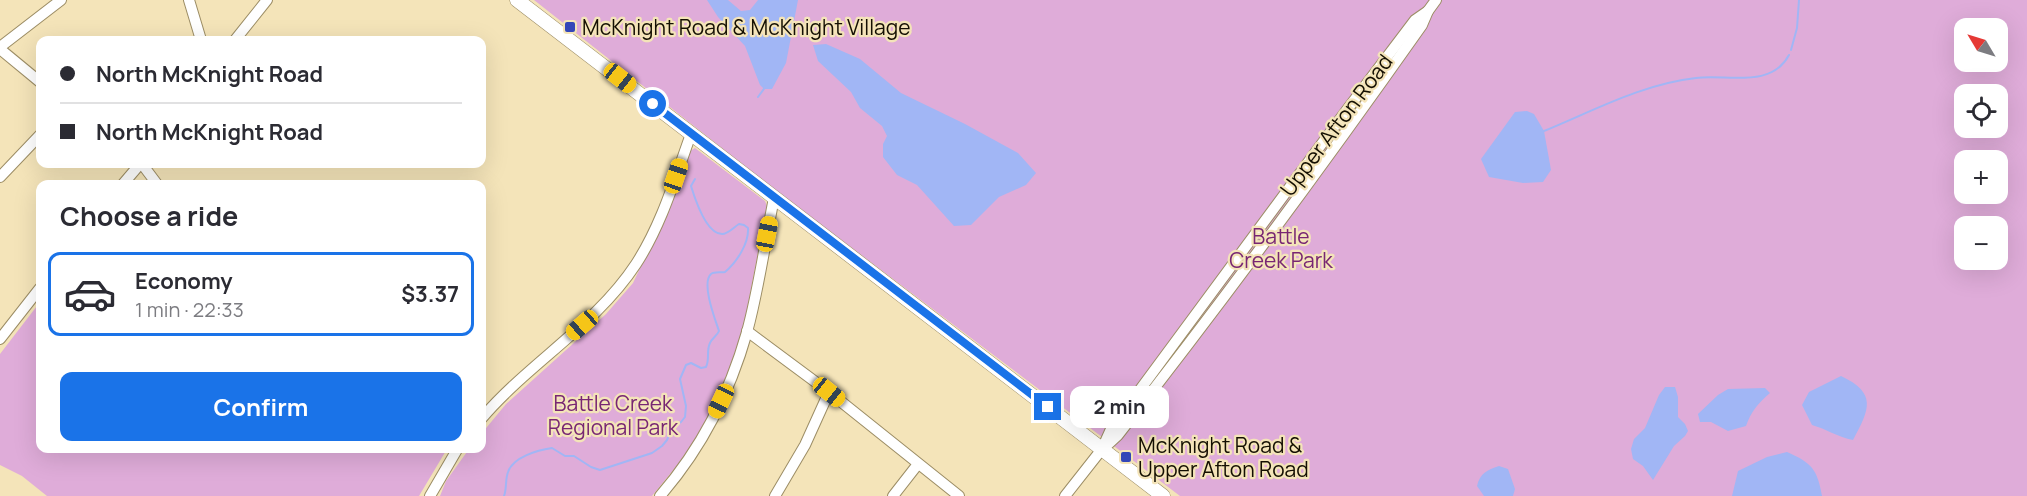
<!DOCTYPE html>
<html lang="en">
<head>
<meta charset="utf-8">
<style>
	body { margin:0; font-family:Manrope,sans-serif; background:#f2f2f3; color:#2b2b33; height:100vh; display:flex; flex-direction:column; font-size:22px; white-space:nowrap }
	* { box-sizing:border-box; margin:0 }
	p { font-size:20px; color:#7c7c81 }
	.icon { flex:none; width:33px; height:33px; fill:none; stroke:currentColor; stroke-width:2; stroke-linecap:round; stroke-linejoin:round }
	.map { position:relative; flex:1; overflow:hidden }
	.panel { position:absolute; left:36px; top:180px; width:450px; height:273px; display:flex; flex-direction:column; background:#fff; border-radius:12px; box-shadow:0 6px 24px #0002 }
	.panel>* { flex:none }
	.banner { position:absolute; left:36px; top:36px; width:450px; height:132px; border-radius:12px; box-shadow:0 6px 24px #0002; display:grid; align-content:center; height:132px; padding:0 24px; background:#fff }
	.needle { width:39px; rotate:308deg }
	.controls { position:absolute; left:1954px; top:18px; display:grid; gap:12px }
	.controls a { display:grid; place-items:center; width:54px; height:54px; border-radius:12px; background:#fff; box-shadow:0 6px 24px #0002; font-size:30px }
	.end { position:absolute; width:27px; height:27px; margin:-14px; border:8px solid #1a73e8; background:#fff; box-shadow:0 0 0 3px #fff }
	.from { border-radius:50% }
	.bubble { position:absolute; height:42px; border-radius:12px; background:#fff; box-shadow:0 6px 24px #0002; font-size:20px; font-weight:700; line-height:42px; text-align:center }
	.car { position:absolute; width:18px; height:36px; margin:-18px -9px; border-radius:8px; box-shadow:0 0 4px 2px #0007; background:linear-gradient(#f5c518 24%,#345 0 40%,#f5c518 0 76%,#345 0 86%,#f5c518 0) }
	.banner b { display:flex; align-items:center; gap:21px; height:57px; font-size:22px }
	.banner b+b { border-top:2px solid #e1e1e2 }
	.banner i { width:15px; height:15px; background:#2b2b33 }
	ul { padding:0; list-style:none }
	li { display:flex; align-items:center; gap:18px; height:84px; margin:0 12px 9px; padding:0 12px; border:3px solid #e1e1e2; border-radius:12px }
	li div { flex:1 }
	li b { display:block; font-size:22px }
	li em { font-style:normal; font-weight:700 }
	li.current { border-color:#1a73e8 }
	li>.icon { width:54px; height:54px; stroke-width:1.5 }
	h2 { padding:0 24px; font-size:27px; line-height:72px }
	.primary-button { display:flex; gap:12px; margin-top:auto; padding:12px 24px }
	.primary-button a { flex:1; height:69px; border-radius:12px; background:#1a73e8; color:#fff; font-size:24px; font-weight:700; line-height:69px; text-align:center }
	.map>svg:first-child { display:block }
	.green { fill:#dfacd9; fill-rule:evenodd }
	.water { fill:#a1b6f5 }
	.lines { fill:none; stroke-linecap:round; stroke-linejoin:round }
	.stream { stroke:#a1b6f5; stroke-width:2 }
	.minor-casing { stroke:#9c8d65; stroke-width:12 }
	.major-casing { stroke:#9c8d65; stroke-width:15 }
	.minor { stroke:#fff; stroke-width:10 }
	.major { stroke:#fff; stroke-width:14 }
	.route { stroke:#1a73e8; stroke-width:8 }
	.poi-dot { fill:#3346b8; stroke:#f4e4b9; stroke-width:2 }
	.labels { text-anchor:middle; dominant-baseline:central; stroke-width:4.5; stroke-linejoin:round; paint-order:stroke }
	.poi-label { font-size:21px; fill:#140f02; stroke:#f4e4b9; text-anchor:start }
	.street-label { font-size:21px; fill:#140f02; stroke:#f4e4b9 }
	.park-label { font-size:21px; fill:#782673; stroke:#f4e4b9 }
</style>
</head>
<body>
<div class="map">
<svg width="2027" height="496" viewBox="0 0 2027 496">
	<rect width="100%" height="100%" fill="#f4e4b9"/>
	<g class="green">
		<path d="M 534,0 L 2027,0 L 2027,496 L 1180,496 L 774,189 ZM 1965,28 L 1998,28 L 1998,62 L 1965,62 ZM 1965,94 L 1998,94 L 1998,128 L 1965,128 ZM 1965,160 L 1998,160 L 1998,194 L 1965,194 ZM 1965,226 L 1998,226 L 1998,260 L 1965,260 Z"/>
		<polygon points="695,148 765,201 767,206 743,330 725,380 701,430 679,463 652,496 440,496 446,481 469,449 482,448 482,433 506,404 606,314 633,283 674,197 690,151"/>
		<polygon points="40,302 40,448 447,449 419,496 47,496 22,476 0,465 0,354"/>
	</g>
	<g class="water">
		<polygon points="707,0 728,0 741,11 750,10 758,0 798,0 786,63 772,89 764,89 760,85 745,46 718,17"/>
		<polygon points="826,44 860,59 901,93 965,124 1018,153 1036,173 1026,185 999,197 971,225 954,226 917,185 897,175 883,157 883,144 887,136 882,126 860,108 851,92 818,61 813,45"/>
		<polygon points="1527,111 1534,114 1544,131 1551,170 1543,182 1523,183 1489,177 1481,159 1515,112"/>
		<path d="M 1841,376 C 1877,393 1870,409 1853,440 C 1838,437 1826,429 1812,425 L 1802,405 L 1809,392 Z"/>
		<polygon points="1665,387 1675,387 1678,397 1678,417 1685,424 1688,431 1685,436 1674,446 1653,480 1643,466 1633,459 1631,449 1634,439 1645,428 1659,395"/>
		<path d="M 1765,388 L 1770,393 C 1758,403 1751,412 1746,426 L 1728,431 L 1711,422 L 1700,422 L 1698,414 L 1718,395 L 1728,389 Z"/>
		<path d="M 1787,452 C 1812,463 1817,469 1822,496 L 1732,496 L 1738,471 L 1767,457 Z"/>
		<path d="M 1499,466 L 1508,469 L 1515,489 L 1513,496 L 1484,496 L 1477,486 C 1480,473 1487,470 1499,466 Z"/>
	</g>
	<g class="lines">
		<g class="stream">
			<polyline points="1791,50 1797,28 1799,0"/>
			<polyline points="758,97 766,86"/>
			<path d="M 1544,131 C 1593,111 1642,84 1696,78 C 1727,74 1771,89 1789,55"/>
			<path d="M 504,496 C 507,488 505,480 508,472 C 513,457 538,450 552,448 L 565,456 L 574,456 L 591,467 L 600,470 L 652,453 L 662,446 L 667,440 L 672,428 L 681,422 L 685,417 L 686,406 L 680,379 L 686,365 L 691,363 L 701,368 L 706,367 C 710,359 706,351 710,343 C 712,338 717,336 719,331 C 715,319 701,283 711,274 C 715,271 721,273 725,272 C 737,262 749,243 748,228 L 744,225 L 739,224 C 734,227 728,234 722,234 C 706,234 695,199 691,186 L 695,179"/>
		</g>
		<g class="minor-casing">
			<g id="minor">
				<polyline points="189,0 201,40"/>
				<polyline points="235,40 267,0"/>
				<polyline points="0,47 61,0"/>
				<polyline points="0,49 40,82"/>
				<polyline points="142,164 157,184"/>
				<polyline points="0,177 40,135"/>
				<polyline points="123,184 140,164"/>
				<polyline points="747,331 829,392 959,496"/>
				<polyline points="0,339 40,288"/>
				<path d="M 482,418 C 529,363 596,325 636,264 C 662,224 675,178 691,134"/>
				<path d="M 1105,447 L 1118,435 C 1223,301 1324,164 1422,25 L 1428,11 L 1436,0"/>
				<polyline points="430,496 458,448"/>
				<path d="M 660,496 C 701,449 730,392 747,332 C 759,288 765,242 774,198"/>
				<polyline points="775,496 805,445 829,392"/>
				<polyline points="893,496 918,464"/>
				<polyline points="1065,496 1102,449 1111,429 1346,111 1415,20 1428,11"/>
			</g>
		</g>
		<g class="major-casing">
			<polyline id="major" points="517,0 1163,496"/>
		</g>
		<use href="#minor" class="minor"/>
		<use href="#major" class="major"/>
	</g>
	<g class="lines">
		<polyline class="route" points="653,104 1048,407"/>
	</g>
	<g class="poi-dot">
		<rect x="564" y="21" width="12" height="12" rx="3"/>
		<rect x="1120" y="451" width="12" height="12" rx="3"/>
	</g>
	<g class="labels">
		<g class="poi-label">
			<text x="582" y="27">McKnight Road &amp; McKnight Village</text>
			<text x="1138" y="445">McKnight Road &amp;<tspan x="1138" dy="24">Upper Afton Road</tspan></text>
		</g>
		<g class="street-label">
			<text transform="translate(1336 125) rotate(-53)">Upper Afton Road</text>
		</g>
		<g class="park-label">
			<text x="1281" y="236">Battle<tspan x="1281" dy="24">Creek Park</tspan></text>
			<text x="613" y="403">Battle Creek<tspan x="613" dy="24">Regional Park</tspan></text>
		</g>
	</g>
</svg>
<div class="controls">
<a><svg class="needle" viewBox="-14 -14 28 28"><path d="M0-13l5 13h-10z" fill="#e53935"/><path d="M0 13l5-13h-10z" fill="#7c7c81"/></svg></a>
<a><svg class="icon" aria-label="locate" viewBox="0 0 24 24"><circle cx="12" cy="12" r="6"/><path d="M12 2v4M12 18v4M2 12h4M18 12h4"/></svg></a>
<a>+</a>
<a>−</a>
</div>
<i class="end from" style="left:653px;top:104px"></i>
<i class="end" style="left:1048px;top:407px"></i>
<div class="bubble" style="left:1070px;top:386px;width:99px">2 min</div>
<i class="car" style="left:620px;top:78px;rotate:128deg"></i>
<i class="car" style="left:676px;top:176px;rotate:19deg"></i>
<i class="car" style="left:767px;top:234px;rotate:11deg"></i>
<i class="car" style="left:582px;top:325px;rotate:229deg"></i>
<i class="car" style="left:829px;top:392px;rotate:129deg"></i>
<i class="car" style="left:721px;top:401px;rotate:205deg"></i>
<div class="banner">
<b><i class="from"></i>North McKnight Road</b>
<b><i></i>North McKnight Road</b>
</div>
<section class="panel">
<h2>Choose a ride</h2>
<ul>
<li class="current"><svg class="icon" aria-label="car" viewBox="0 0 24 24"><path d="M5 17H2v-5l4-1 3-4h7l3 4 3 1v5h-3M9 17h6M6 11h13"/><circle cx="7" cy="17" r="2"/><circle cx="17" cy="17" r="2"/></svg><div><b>Economy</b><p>1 min · 22:33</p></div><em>$3.37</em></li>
</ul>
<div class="primary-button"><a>Confirm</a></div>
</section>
</div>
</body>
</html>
